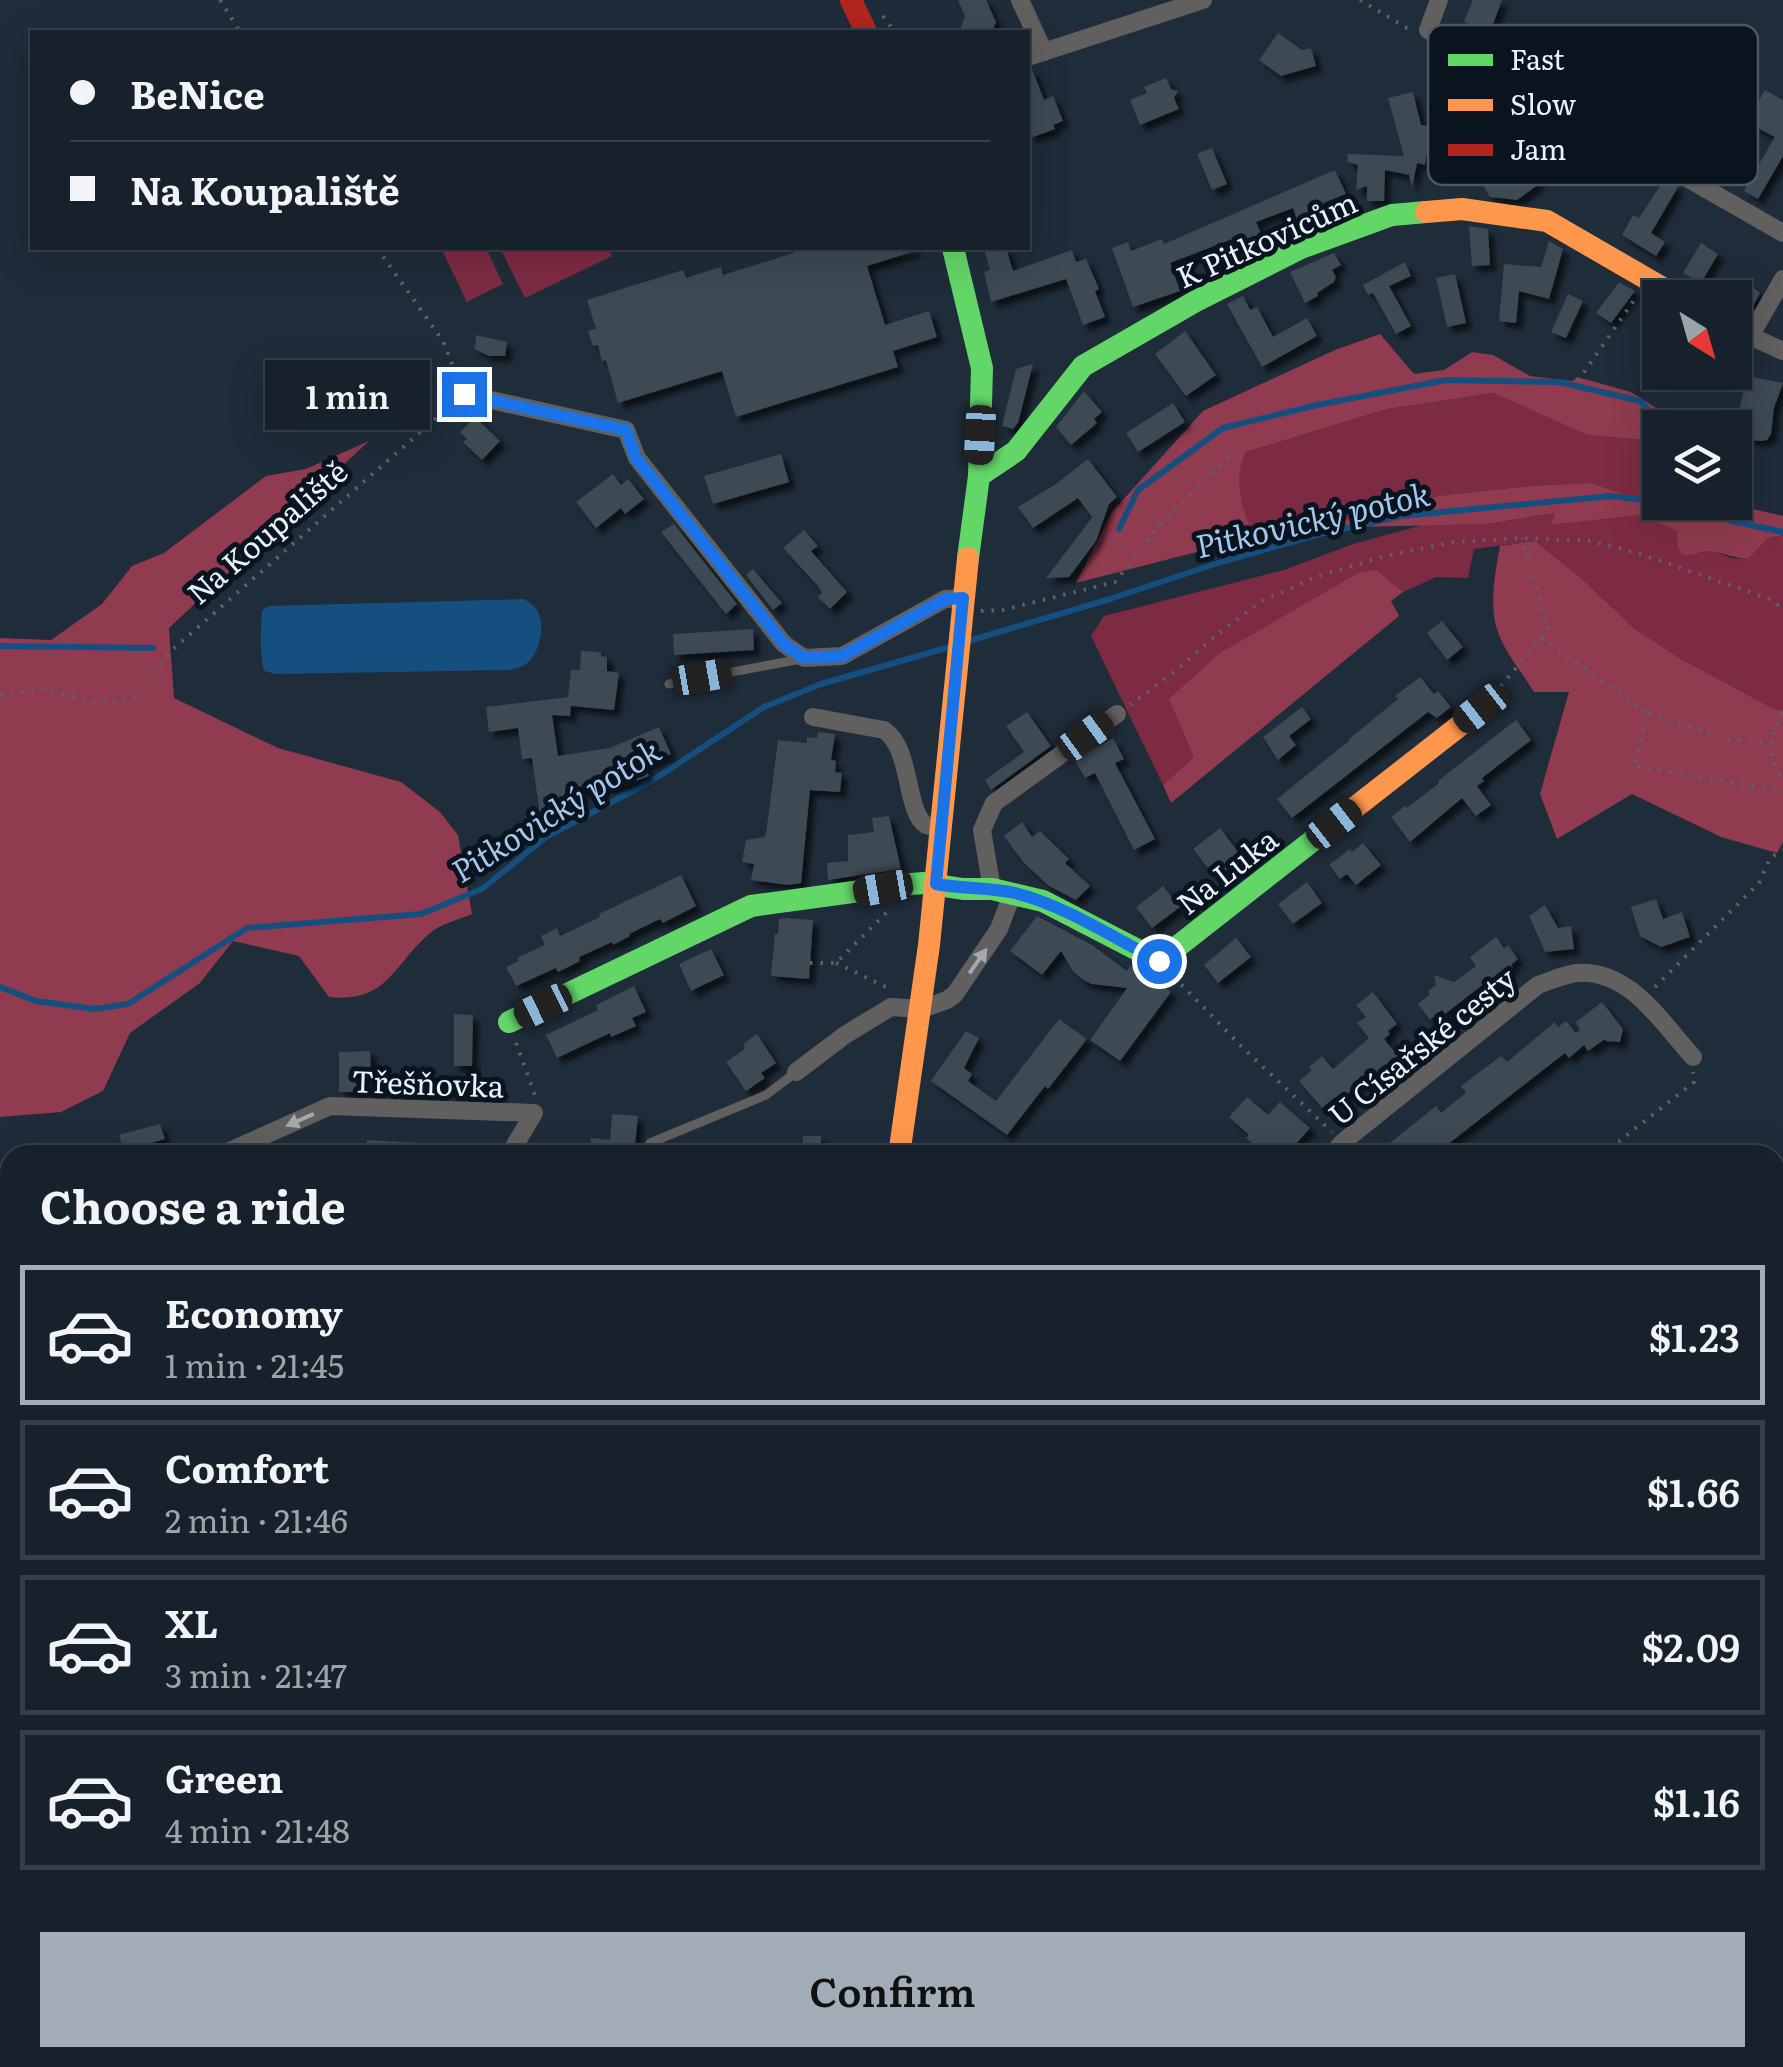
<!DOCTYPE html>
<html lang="en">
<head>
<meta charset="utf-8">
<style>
	body { margin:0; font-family:Literata,serif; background:#202933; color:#f1f3f6; height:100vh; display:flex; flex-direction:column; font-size:38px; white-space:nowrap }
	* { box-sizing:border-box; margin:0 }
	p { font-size:32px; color:#9ea3a9 }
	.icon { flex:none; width:55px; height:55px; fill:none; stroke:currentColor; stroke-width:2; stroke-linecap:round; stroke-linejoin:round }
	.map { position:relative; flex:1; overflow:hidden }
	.sheet { position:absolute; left:0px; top:1145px; width:1785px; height:922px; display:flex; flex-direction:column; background:#17212b; border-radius:30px 30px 0 0; box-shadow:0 10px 40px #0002,0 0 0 2px #363e47 }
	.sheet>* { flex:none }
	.guide { position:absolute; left:30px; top:30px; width:1000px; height:220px; border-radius:0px; box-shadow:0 10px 40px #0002,0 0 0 2px #363e47; display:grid; align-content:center; height:220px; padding:0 40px; background:#17212b }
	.needle { width:65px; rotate:143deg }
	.buttons { position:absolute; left:1642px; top:280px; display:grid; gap:20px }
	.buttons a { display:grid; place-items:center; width:110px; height:110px; border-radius:0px; background:#17212b; box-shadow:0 10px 40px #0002,0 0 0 2px #363e47; font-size:50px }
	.end { position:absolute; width:45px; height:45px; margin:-22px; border:12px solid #1a73e8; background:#fff; box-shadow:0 0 0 5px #fff }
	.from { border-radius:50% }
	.bubble { position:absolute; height:70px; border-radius:0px; background:#17212b; box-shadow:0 10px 40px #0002,0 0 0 2px #363e47; font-size:32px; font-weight:600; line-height:70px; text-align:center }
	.car { position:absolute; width:30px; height:60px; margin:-30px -15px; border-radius:12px; box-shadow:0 0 8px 2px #0007; background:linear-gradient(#222 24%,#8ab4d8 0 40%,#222 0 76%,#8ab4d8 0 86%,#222 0) }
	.guide b { display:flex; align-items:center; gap:35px; height:95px; font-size:38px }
	.guide b+b { border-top:2px solid #363e47 }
	.guide i { width:25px; height:25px; background:#f1f3f6 }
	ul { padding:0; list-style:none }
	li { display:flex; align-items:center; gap:30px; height:140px; margin:0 20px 15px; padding:0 20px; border:5px solid #363e47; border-radius:0px }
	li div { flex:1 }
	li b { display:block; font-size:38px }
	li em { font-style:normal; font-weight:600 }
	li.current { border-color:#a2adb8 }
	li>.icon { width:90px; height:90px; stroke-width:1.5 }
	h2 { padding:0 40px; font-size:45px; line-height:120px }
	.primary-button { display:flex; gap:20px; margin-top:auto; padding:20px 40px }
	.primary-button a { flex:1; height:115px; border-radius:0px; background:#a2adb8; color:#111; font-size:40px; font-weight:600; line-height:115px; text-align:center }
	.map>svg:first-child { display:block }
	.green { fill:#7d2b42 }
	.forest { fill:#903b4f }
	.water { fill:#154f80 }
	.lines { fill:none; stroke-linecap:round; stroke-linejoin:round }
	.stream { stroke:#154f80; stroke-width:6 }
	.building { fill:#3d4853; filter:url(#shadow) }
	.path { stroke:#5e6264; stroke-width:4; stroke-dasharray:2.5 8; stroke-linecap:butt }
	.lane { stroke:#61605e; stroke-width:9 }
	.street { stroke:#61605e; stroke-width:18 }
	.fast { stroke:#63d668; stroke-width:22 }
	.slow { stroke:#ff974d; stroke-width:22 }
	.jam { stroke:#b3261e; stroke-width:22 }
	.oneway { fill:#a5a9ad }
	.route { stroke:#1a73e8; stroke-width:12 }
	.labels { text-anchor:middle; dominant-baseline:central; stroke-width:10; stroke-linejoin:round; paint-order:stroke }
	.street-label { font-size:30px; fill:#e9f2fc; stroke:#0a141f }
	.water-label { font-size:32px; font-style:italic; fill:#a3c7ed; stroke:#0a141f }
	.key { fill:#0a141f; stroke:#4d5761; stroke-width:2.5 }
	.key-label { font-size:28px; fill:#e9f2fc }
</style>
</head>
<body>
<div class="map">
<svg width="1783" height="2067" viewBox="0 0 1783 2067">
	<defs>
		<filter id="shadow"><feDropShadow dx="6" dy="6" stdDeviation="2.5" flood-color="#0009"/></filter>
	</defs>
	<rect width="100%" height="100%" fill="#1f2c39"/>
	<g class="green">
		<polygon points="441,248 486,248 503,284 467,302"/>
		<polygon points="500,248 608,248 612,256 525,298"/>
		<path d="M 1495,393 L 1587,435 L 1644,440 L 1660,447 L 1660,495 L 1638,499 L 1591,483 L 1528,486 L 1437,496 L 1264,542 C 1239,530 1239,485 1236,460 L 1241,459 L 1246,452 L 1387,409 Z"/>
		<polygon points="1556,513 1552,525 1641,515 1678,531 1678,548 1713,551 1732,558 1747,559 1768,538 1783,535 1783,710 1774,709 1681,659 1635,629 1581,578 1535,541 1474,549 1468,578 1436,577 1403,592 1377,570 1194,757 1163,785 1091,636 1104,616 1284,570 1353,544 1423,525 1488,524"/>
	</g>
	<g class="forest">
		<path d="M 1380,334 L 1414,374 L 1444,370 L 1472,352 L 1493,355 L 1530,376 L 1573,381 L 1577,377 L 1631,392 L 1686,427 L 1660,428 L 1660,447 L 1644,440 L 1587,435 L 1494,393 L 1387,409 L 1246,452 C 1232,476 1242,514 1255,537 L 1076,583 L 1112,512 L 1203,411 L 1335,350 Z"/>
		<path d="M 369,441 L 169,628 L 174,698 L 278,748 L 401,782 L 440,812 L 458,835 L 472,914 C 458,920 440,924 429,934 C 392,966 388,1003 329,997 L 299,956 L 233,941 L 200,983 L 130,1033 L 103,1091 L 61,1112 L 0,1117 L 0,638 L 51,640 L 102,604 L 132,566 L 164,553 L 266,476 L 306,469 Z"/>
		<path d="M 1591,483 L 1638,499 L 1660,495 L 1660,502 L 1726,503 L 1783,516 L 1783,535 L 1768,538 L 1748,559 C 1734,558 1724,553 1711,551 C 1700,550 1695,556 1684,555 L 1678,548 L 1677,531 L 1641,515 L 1551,525 L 1555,513 L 1488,524 L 1315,528 L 1437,496 L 1528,486 Z"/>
		<path d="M 1535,541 L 1581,578 L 1635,629 L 1681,659 L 1774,709 L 1783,710 L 1783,842 L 1777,853 L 1721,837 L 1632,794 L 1557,839 L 1540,794 L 1569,692 L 1534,692 C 1523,674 1507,655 1499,635 C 1488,607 1495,574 1500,546 Z"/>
		<polygon points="1377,570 1403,592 1391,601 1399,616 1171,803 1163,785 1194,757 1169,699 1220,653 1360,572"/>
	</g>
	<path class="water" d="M 524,599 C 529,602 534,605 537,610 C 546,623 540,655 526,664 C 522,667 516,668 511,670 L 276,674 L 264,671 C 259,651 261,631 262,611 L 268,606 Z"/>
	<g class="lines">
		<g class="stream">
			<polyline points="1667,502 1727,520 1783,532"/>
			<polyline points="1716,502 1726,518"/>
			<polyline points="1119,529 1138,490 1223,428 1317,405 1446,380 1559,382 1640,401 1665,428"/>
			<polyline points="965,642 1107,600 1221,562 1320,534 1401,516 1611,496 1660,502"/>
			<polyline points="0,646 153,648"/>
			<polyline points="0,987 36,1001 95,1009 128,1004 247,928 421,914 482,889 546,837 653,780 764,707 821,684 953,646"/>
		</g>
	</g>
	<g class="building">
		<polygon points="958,0 986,0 996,22 992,32 959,32 965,16"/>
		<polygon points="1473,0 1502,0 1490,32 1464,22"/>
		<polygon points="1278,33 1302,50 1311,48 1316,66 1281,76 1259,60"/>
		<polygon points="1028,69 1032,69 1044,100 1053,96 1063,121 1053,125 1055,129 1030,138 1028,130"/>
		<polygon points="1166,78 1171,89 1178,91 1174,98 1179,109 1140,125 1130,100 1147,93 1144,87"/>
		<polygon points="1765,90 1783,100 1783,156 1758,199 1744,191 1748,183 1741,179 1749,165 1756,169 1775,137 1746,122"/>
		<polygon points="1413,92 1421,125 1455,131 1450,156 1427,151 1425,165 1417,163 1412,188 1409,175 1385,170 1384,201 1367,201 1367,186 1356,190 1358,165 1347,162 1348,154 1404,156 1388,98"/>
		<polygon points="1212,148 1227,184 1212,190 1197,154"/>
		<polygon points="1521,159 1539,184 1517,200 1490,197 1482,184"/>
		<polygon points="1335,170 1346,194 1323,203 1330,220 1301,231 1293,208 1256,222 1262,236 1244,244 1240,236 1170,263 1180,291 1133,307 1112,248 1128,242 1131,251 1162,239 1164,244"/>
		<polygon points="1664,180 1678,187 1651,233 1665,242 1656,256 1622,235 1633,215 1639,218"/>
		<polygon points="1469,226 1488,229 1490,265 1472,266"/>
		<polygon points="1549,241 1563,249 1549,299 1519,291 1516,323 1499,321 1504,264 1541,267"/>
		<polygon points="1701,243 1718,254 1701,283 1683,273"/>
		<polygon points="791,248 915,248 915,251 867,266 885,325 929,311 937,337 893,351 898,367 736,417 722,371 618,403 606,360 602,361 598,345 593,346 588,331 596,329 587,300 683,270 686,278 721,267 723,275 794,253"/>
		<polygon points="1006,248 1013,271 1072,250 1076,262 1086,259 1099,289 1095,291 1105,317 1083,325 1066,279 991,302 984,272 990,270 985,252"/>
		<polygon points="1334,253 1341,265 1332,270 1336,277 1334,282 1317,293 1318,296 1305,303 1290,272"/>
		<polygon points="1405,262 1411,276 1389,286 1411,326 1396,334 1373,293 1368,295 1363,285"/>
		<polygon points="1455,274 1466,323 1447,327 1436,278"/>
		<polygon points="1619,282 1635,291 1611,323 1596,313"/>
		<polygon points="1747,283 1760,293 1749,313 1735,304"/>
		<polygon points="1568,294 1583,301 1566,338 1551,332"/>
		<polygon points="1243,296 1250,310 1257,307 1273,337 1307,318 1317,336 1262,367 1227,304"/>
		<polygon points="1185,331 1216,375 1186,396 1155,354"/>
		<polygon points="476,335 507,342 505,356 489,356 475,349"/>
		<polygon points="1033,364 1018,423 1013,429 1002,426 1016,369"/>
		<polygon points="1747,376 1783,383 1774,408 1771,434 1767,440 1761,441 1749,440 1739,425 1738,415"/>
		<polygon points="1084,391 1102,412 1094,419 1097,423 1071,445 1056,427"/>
		<polygon points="1173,403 1185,422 1138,452 1126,433"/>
		<polygon points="475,417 500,441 482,460 463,442 467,439 460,432"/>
		<polygon points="781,454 789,482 713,504 704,476"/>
		<polygon points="1088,459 1117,497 1109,504 1096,541 1069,577 1046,578 1094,515 1092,517 1078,498 1033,528 1018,507 1056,484"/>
		<polygon points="613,474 621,485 628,479 644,499 625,514 621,508 596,528 576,502"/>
		<polygon points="674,524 737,604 726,614 661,532"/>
		<polygon points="804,530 818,546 811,551 847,592 830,609 818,597 822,593 818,586 783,548"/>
		<polygon points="753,569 782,603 773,610 746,575"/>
		<polygon points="1442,621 1463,647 1447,660 1427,633"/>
		<polygon points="753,629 754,650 674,655 673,634"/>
		<polygon points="581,651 601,652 601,656 607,657 607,671 619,673 614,710 571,706 570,716 552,715 558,756 610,748 659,727 671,754 644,766 649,776 628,784 564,794 566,806 540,815 532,758 522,759 518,728 489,732 486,707 568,697 571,670 580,670"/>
		<polygon points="1420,677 1434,694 1438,691 1451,707 1437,718 1428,712 1292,818 1277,799 1350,740 1349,739 1398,699 1395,696"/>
		<polygon points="1302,707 1311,719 1289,736 1296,745 1278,760 1263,737"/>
		<polygon points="1027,712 1051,746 991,790 985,780 1024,752 1006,726"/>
		<polygon points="1516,720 1531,740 1482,778 1484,781 1477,786 1491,805 1476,816 1462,798 1410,842 1391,817 1405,806 1407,808 1439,783 1438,781"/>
		<polygon points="818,732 835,734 831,760 836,761 835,772 842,773 840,792 810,790 801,883 788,885 751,880 754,864 742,862 746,840 764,837 766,834 778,740 807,743 807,737 817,738"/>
		<polygon points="1113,738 1124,759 1115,763 1155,839 1134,850 1095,773 1085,778 1075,760"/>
		<polygon points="889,816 901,869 828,880 827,863 848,861 848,835 874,832 872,818"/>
		<polygon points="1022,822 1032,837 1040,831 1069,859 1065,863 1090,886 1076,900 1049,886 1024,863 1004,836"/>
		<polygon points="1220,828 1242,857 1216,879 1193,849"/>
		<polygon points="1363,843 1381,865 1356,885 1347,874 1340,879 1329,865 1350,849 1352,852"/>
		<polygon points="681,875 696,906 663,923 660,919 629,934 630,936 613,945 612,942 579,957 580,961 558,972 556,968 516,986 506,967 519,961 517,958 545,945 541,936 557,928 560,936 600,917 599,914"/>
		<polygon points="1307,882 1322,903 1293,924 1278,904"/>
		<polygon points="1163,886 1180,907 1152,928 1136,907"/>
		<polygon points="1656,899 1663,919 1682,912 1690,937 1661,947 1640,936 1631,907"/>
		<polygon points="1545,905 1558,928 1571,926 1574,949 1545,952 1529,916"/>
		<polygon points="1037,916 1092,945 1127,971 1130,966 1139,972 1142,970 1171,992 1120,1061 1090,1040 1127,988 1092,984 1083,980 1073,971 1061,951 1042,975 1010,951"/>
		<polygon points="786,918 813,920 809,979 771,976 775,934 778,934 779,919"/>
		<polygon points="1496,937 1504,948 1508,945 1518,959 1511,965 1513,967 1487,987 1485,983 1445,1014 1442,1010 1430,1020 1418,1004 1430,994 1428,991 1436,985 1434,975 1454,982 1476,966 1470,957"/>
		<polygon points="1236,938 1251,957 1218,983 1204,965"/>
		<polygon points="711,949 724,975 691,991 679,964"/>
		<polygon points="634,986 646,1012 632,1018 636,1026 611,1037 610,1033 557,1058 546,1035 598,1010 596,1005"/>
		<polygon points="1373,992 1397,1024 1388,1031 1390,1034 1384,1039 1398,1056 1338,1101 1335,1097 1322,1108 1299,1081 1312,1070 1309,1067 1322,1056 1333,1069 1369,1038 1357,1023 1366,1017 1356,1005"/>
		<polygon points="1602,1002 1623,1029 1620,1042 1606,1041 1605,1039 1588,1051 1584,1045 1569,1058 1565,1053 1434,1155 1375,1155 1436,1106 1441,1113 1466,1093 1461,1086 1501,1056 1507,1062 1555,1022 1558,1027 1566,1021 1576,1033 1580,1030 1576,1022"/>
		<polygon points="454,1014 473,1015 472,1066 454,1066"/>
		<polygon points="1059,1019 1087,1039 1048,1089 1045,1086 1007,1135 931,1081 966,1031 979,1038 964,1068 972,1074 968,1081 996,1101"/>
		<polygon points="757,1034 776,1063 761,1073 765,1078 746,1091 726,1062 745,1049 743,1044"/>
		<polygon points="370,1051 371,1079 360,1079 361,1092 339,1092 339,1052"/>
		<polygon points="1247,1097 1268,1115 1280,1102 1310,1128 1286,1155 1266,1155 1246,1138 1249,1135 1229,1117"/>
		<polygon points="612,1114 638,1116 634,1155 590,1155 591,1138 610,1140"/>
		<polygon points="160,1124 165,1139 124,1151 119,1135"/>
		<polygon points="803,1136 821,1136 821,1155 802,1155"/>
		<polygon points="367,1140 419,1143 419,1155 366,1155"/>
	</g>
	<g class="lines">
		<g class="path">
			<polyline points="220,0 240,32"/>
			<polyline points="1360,0 1407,28 1413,29"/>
			<polyline points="883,16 895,32"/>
			<polyline points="377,248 443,341 458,379"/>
			<polyline points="1578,381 1637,296"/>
			<polyline points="981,611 1003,610 1115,582 1160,525 1232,455"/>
			<polyline points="1541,638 1648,713 1634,766 1783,791"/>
			<polyline points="1494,694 1548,630 1522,538"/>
			<polyline points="0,695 44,689 93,702 115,702 134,697 171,651 450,406"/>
			<polyline points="1130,705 1178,669 1214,637 1260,602 1318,576 1382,557 1454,542 1522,538 1591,541 1637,553 1767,598 1783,608"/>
			<polyline points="1648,713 1729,739 1771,743"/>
			<path d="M 1783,713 C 1770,732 1767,761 1783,779"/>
			<polyline points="810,963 836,963 889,910"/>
			<polyline points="836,963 890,989"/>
			<polyline points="1174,977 1242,1047 1332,1132"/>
			<polyline points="1655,987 1759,883 1770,858 1783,850"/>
			<polyline points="516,1043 535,1095"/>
			<polyline points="1602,1155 1694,1082 1693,1072"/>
			<polyline points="1775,1720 1783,1722"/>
			<polyline points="452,2067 458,2058"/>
		</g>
		<g class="lane">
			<polyline points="669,684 801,659"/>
			<polyline points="650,1143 766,1095 795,1073"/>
		</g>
		<g class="street">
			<polyline points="1020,0 1044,52"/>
			<polyline points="1439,0 1428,30 1783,233"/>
			<polyline points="1028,57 1203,0"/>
			<polyline points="1735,329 1783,351"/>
			<polyline points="1749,338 1783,279"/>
			<polyline points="464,394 626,430 637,458 784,644 804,658 842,656 945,599 963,598"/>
			<path d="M 813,717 L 884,730 C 912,748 905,812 926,825 C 928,826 939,828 942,829"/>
			<polyline points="992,889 982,830 994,803 1117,714"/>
			<polyline points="796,1072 845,1035 891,1007 922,1009 947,1000 955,994 999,929 1013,892"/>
			<polyline points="221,1155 330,1106 534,1113 509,1155"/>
			<path d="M 1331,1155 L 1343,1142 L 1538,985 C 1550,981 1563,975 1576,973 C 1629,968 1662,1023 1693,1057"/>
			<polyline points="0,1222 10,1221"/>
		</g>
		<g class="fast">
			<polyline points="953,248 982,368 979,476 968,558"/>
			<polyline points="979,476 1016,451 1083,366 1196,301 1301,248 1392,215 1426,212"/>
			<polyline points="509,1022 751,906 911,884 924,883 963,889 992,889 1043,901 1159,961 1330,827"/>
			<polyline points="0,1382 10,1385"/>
			<polyline points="1448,2058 1455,2067"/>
		</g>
		<g class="slow">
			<polyline points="1426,212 1462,209 1547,221 1680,298"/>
			<polyline points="1330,827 1481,709"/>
			<polyline points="899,1155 929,945 968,558"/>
		</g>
		<polyline class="jam" points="851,0 866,32"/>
	</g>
	<defs><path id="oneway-solid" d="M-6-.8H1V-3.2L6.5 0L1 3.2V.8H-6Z" transform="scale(2.5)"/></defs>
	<g class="oneway">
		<use href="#oneway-solid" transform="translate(978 961) rotate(-55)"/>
		<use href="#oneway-solid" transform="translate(300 1120) rotate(156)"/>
	</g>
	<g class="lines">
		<path class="route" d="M 464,394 L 626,430 L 636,458 L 784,644 L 804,658 L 842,656 L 946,599 L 963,598 L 936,884 C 962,889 989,887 1015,893 C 1064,905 1114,938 1159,961"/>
	</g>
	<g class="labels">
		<g class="street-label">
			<text transform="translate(1266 238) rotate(-24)">K Pitkovicům</text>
			<text transform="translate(266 531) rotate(-41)">Na Koupaliště</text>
			<text transform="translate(1226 870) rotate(-38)">Na Luka</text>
			<text transform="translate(1421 1045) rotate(-39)">U Císařské cesty</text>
			<text transform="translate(428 1082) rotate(2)">Třešňovka</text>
		</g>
		<g class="water-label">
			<text transform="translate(1312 518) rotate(-13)">Pitkovický potok</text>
			<text transform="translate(555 809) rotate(-32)">Pitkovický potok</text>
		</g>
	</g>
	<rect x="1428" y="25" width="330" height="160" rx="15" class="key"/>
	<rect x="1448" y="54" width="45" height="12" fill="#63d668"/>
	<rect x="1448" y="99" width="45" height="12" fill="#ff974d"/>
	<rect x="1448" y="144" width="45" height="12" fill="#b3261e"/>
	<g class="key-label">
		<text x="1510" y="70">Fast</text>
		<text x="1510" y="115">Slow</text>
		<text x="1510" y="160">Jam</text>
	</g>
</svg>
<div class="buttons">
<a><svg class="needle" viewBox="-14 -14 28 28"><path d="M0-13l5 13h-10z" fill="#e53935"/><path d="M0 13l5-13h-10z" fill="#9ea3a9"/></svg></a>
<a><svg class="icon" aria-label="layers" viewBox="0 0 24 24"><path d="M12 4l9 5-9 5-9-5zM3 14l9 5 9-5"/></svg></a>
</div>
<i class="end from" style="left:1159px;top:961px"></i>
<i class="end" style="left:464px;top:394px"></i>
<div class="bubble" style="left:265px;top:360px;width:165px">1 min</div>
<i class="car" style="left:980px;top:435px;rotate:183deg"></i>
<i class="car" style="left:702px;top:677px;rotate:80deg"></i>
<i class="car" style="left:1481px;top:708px;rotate:232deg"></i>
<i class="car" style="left:1086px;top:736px;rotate:54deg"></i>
<i class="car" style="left:1334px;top:824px;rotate:52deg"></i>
<i class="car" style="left:883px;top:888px;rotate:260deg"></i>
<i class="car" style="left:543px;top:1006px;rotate:244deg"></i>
<div class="guide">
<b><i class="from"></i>BeNice</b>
<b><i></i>Na Koupaliště</b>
</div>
<section class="sheet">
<h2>Choose a ride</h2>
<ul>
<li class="current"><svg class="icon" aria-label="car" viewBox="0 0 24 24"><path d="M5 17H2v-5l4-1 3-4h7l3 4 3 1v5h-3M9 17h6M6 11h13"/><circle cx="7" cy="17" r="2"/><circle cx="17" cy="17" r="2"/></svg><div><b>Economy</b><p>1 min · 21:45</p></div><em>$1.23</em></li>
<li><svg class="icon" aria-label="car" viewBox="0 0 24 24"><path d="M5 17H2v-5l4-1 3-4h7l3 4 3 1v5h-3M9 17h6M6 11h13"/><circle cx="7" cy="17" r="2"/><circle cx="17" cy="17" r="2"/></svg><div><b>Comfort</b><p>2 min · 21:46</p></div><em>$1.66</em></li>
<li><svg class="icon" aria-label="car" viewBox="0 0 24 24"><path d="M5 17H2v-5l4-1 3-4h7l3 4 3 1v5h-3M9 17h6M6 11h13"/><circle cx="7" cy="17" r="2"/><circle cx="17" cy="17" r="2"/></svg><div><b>XL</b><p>3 min · 21:47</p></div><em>$2.09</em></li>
<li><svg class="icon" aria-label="car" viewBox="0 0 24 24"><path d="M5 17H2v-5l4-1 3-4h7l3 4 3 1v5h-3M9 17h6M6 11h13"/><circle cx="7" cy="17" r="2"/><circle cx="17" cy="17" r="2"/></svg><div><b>Green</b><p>4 min · 21:48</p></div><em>$1.16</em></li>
</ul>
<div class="primary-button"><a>Confirm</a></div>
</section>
</div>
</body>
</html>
